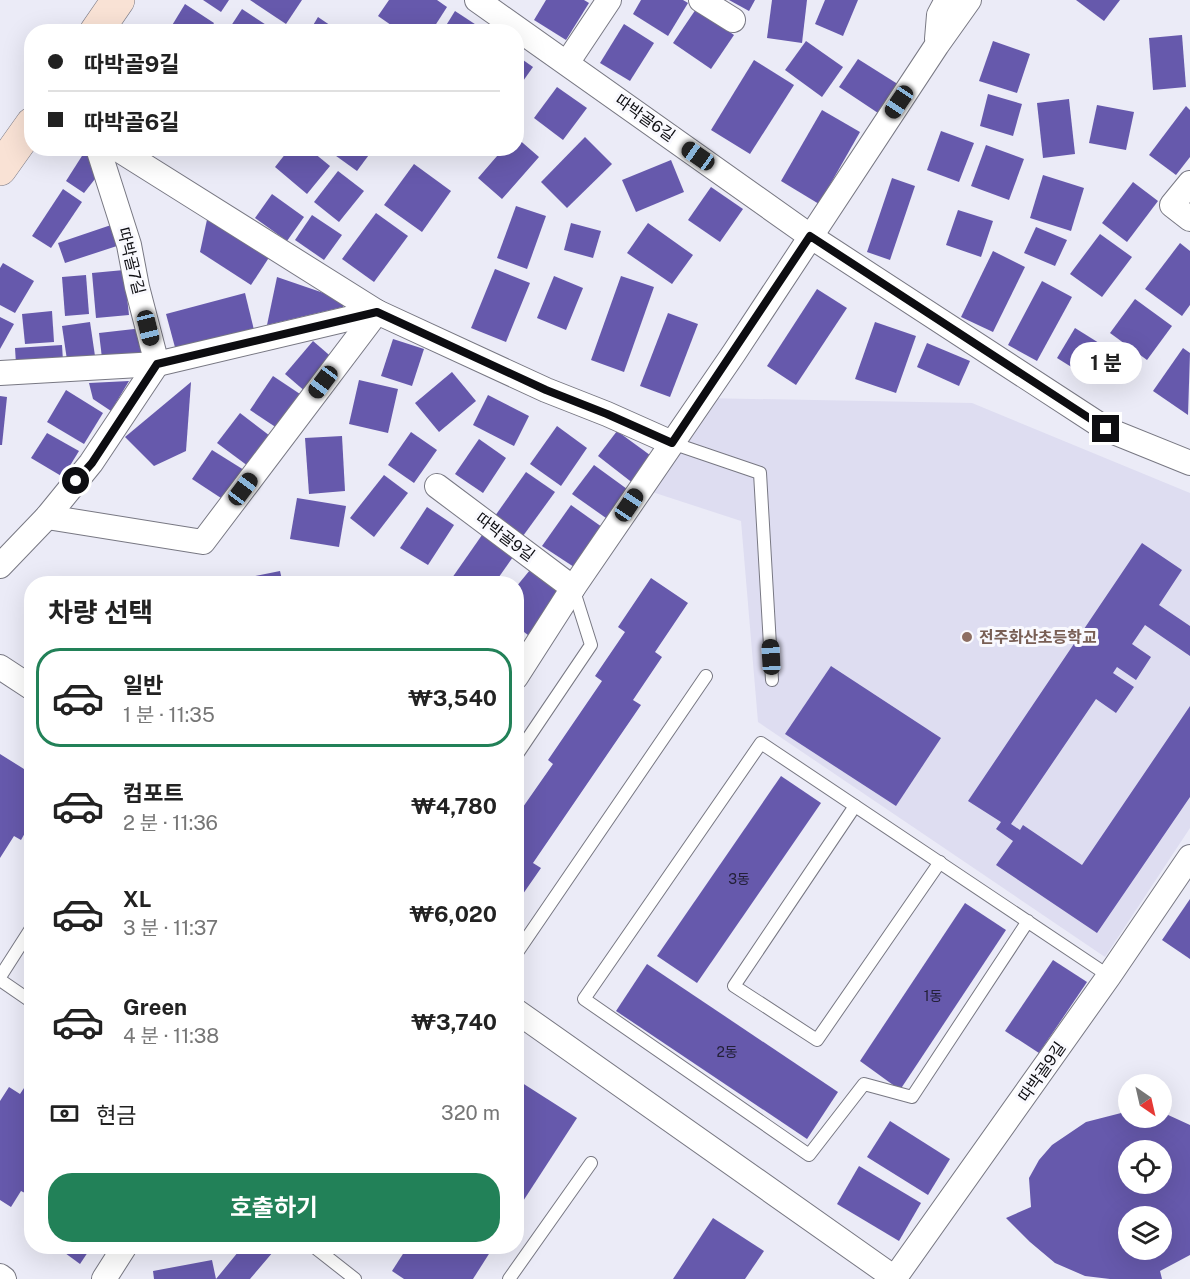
<!DOCTYPE html>
<html lang="ko">
<head>
<meta charset="utf-8">
<style>
	body { margin:0; font-family:"Public Sans","Noto Sans KR",sans-serif; background:#f2f2f2; color:#222; height:100vh; display:flex; flex-direction:column; font-size:22px; white-space:nowrap }
	* { box-sizing:border-box; margin:0 }
	p { font-size:20px; color:#767676 }
	.icon { flex:none; width:33px; height:33px; fill:none; stroke:currentColor; stroke-width:2; stroke-linecap:round; stroke-linejoin:round }
	.map { position:relative; flex:1; overflow:hidden }
	.panel { position:absolute; left:24px; top:576px; width:500px; height:678px; display:flex; flex-direction:column; background:#fff; border-radius:24px; box-shadow:0 6px 24px #0002 }
	.panel>* { flex:none }
	.top-card { position:absolute; left:24px; top:24px; width:500px; height:132px; border-radius:24px; box-shadow:0 6px 24px #0002; display:grid; align-content:center; height:132px; padding:0 24px; background:#fff }
	.needle { width:39px; rotate:146deg }
	.fabs { position:absolute; left:1118px; top:1074px; display:grid; gap:12px }
	.fabs a { display:grid; place-items:center; width:54px; height:54px; border-radius:50%; background:#fff; box-shadow:0 6px 24px #0002; font-size:30px }
	.end { position:absolute; width:27px; height:27px; margin:-14px; border:8px solid #0d0d11; background:#fff; box-shadow:0 0 0 3px #fff }
	.from { border-radius:50% }
	.bubble { position:absolute; height:42px; border-radius:21px; background:#fff; box-shadow:0 6px 24px #0002; font-size:20px; font-weight:700; line-height:42px; text-align:center }
	.car { position:absolute; width:18px; height:36px; margin:-18px -9px; border-radius:8px; box-shadow:0 0 4px 2px #0007; background:linear-gradient(#222 24%,#8ab4d8 0 40%,#222 0 76%,#8ab4d8 0 86%,#222 0) }
	.top-card b { display:flex; align-items:center; gap:21px; height:57px; font-size:22px }
	.top-card b+b { border-top:2px solid #e0e0e0 }
	.top-card i { width:15px; height:15px; background:#222 }
	ul { padding:0; list-style:none }
	li { display:flex; align-items:center; gap:18px; height:99px; margin:0 12px 9px; padding:0 12px; border:3px solid transparent; border-radius:24px }
	li div { flex:1 }
	li b { display:block; font-size:22px }
	li em { font-style:normal; font-weight:700 }
	li.selected { border-color:#228158 }
	li>.icon { width:54px; height:54px; stroke-width:1.5 }
	h2 { padding:0 24px; font-size:27px; line-height:72px }
	.pay { display:flex; align-items:center; gap:15px; height:66px; padding:0 24px; font-size:22px }
	.pay p { margin-inline-start:auto }
	.button { display:flex; gap:12px; margin-top:auto; padding:12px 24px }
	.button a { flex:1; height:69px; border-radius:24px; background:#228158; color:#fff; font-size:24px; font-weight:700; line-height:69px; text-align:center }
	.map>svg:first-child { display:block }
	.built { fill:#deddf1 }
	.building { fill:#6659ac; fill-rule:evenodd }
	.lines { fill:none; stroke-linecap:round; stroke-linejoin:round }
	.lane-casing { stroke:#787883; stroke-width:14 }
	.street-casing { stroke:#787883; stroke-width:26 }
	.secondary-casing { stroke:#787883; stroke-width:34 }
	.lane { stroke:#fff; stroke-width:12 }
	.street { stroke:#fff; stroke-width:24 }
	.secondary { stroke:#f9e2d5; stroke-width:33 }
	.route { stroke:#0d0d11; stroke-width:8 }
	.education-dot { fill:#8d6e63; stroke:#f9f9fe; stroke-width:2 }
	.labels { text-anchor:middle; dominant-baseline:central; stroke-width:6; stroke-linejoin:round; paint-order:stroke }
	.number-label { font-size:14px; fill:#232038 }
	.street-label { font-size:16px; fill:#0d0d11; stroke:#f9f9fe }
	.education-label { font-size:16px; font-weight:bold; fill:#785e54; stroke:#f9f9fe; text-anchor:start }
</style>
</head>
<body>
<div class="map">
<svg width="1190" height="1279" viewBox="0 0 1190 1279">
	<rect width="100%" height="100%" fill="#ebebf7"/>
	<polygon class="built" points="703,398 972,403 1190,493 1190,828 1105,957 758,722 741,521 640,488"/>
	<g class="building">
		<polygon points="203,0 229,0 221,12"/>
		<polygon points="250,0 302,0 286,24"/>
		<polygon points="389,0 437,0 447,7 431,32 401,32 378,16"/>
		<polygon points="546,0 584,0 589,3 566,40 534,20"/>
		<polygon points="641,0 683,0 688,3 668,36 633,14"/>
		<polygon points="729,0 755,0 749,11"/>
		<polygon points="772,0 807,0 802,43 767,38"/>
		<polygon points="825,0 858,0 843,36 815,24"/>
		<polygon points="1076,0 1120,0 1104,21"/>
		<polygon points="185,4 214,23 209,32 168,32"/>
		<polygon points="242,9 277,32 227,32"/>
		<polygon points="696,9 734,35 711,69 673,43"/>
		<polygon points="455,11 487,32 442,32"/>
		<polygon points="318,17 340,32 309,32"/>
		<polygon points="624,24 654,43 630,81 600,63"/>
		<polygon points="1182,35 1186,87 1153,90 1149,38"/>
		<polygon points="806,41 843,67 822,97 785,70"/>
		<polygon points="993,41 1030,54 1017,93 979,81"/>
		<polygon points="516,55 533,67 516,91"/>
		<polygon points="858,59 904,88 884,117 839,87"/>
		<polygon points="754,60 794,85 750,154 711,130"/>
		<polygon points="557,87 587,108 563,140 534,118"/>
		<polygon points="988,94 1022,104 1013,136 980,126"/>
		<polygon points="1069,99 1075,154 1043,158 1037,103"/>
		<polygon points="1097,105 1134,112 1126,150 1089,143"/>
		<polygon points="1186,106 1190,110 1190,157 1176,175 1149,155"/>
		<polygon points="822,110 860,132 819,204 781,181"/>
		<polygon points="941,131 974,143 959,182 927,170"/>
		<polygon points="516,137 539,157 502,199 478,178 504,148 516,148"/>
		<polygon points="585,137 612,164 567,208 541,182"/>
		<polygon points="986,145 1024,159 1009,200 971,186"/>
		<polygon points="87,148 102,170 84,193 66,181"/>
		<polygon points="290,148 308,148 330,166 307,194 275,167"/>
		<polygon points="325,148 374,148 357,171"/>
		<polygon points="671,160 684,192 636,212 622,180"/>
		<polygon points="414,164 451,191 422,232 384,205"/>
		<polygon points="338,171 364,191 339,222 314,202"/>
		<polygon points="1043,175 1084,188 1071,231 1030,218"/>
		<polygon points="892,178 915,186 890,260 867,252"/>
		<polygon points="1133,182 1158,201 1127,242 1102,223"/>
		<polygon points="711,187 743,209 720,242 688,220"/>
		<polygon points="63,189 82,202 51,248 32,236"/>
		<polygon points="272,194 304,217 287,241 255,218"/>
		<polygon points="516,206 546,216 527,269 497,258"/>
		<polygon points="958,210 993,221 981,257 946,245"/>
		<polygon points="376,213 408,236 374,282 342,259"/>
		<polygon points="208,215 270,256 251,285 200,252"/>
		<polygon points="312,215 342,235 324,260 295,240"/>
		<polygon points="571,223 601,231 593,258 564,250"/>
		<polygon points="648,223 693,255 672,284 627,253"/>
		<polygon points="114,224 120,245 65,263 58,243"/>
		<polygon points="1036,227 1067,240 1055,266 1024,253"/>
		<polygon points="1100,234 1132,257 1102,297 1070,274"/>
		<polygon points="1180,243 1190,251 1190,305 1182,316 1145,289"/>
		<polygon points="993,251 1025,267 993,332 961,317"/>
		<polygon points="3,263 34,281 15,313 0,305 0,268"/>
		<polygon points="495,269 530,283 506,342 471,328"/>
		<polygon points="124,270 129,315 96,318 92,273"/>
		<polygon points="86,275 89,314 65,316 62,277"/>
		<polygon points="554,276 583,288 566,330 537,318"/>
		<polygon points="621,276 654,287 624,372 591,360"/>
		<polygon points="277,277 344,300 343,307 267,325"/>
		<polygon points="1042,281 1072,297 1037,361 1008,345"/>
		<polygon points="817,289 847,308 796,385 767,366"/>
		<polygon points="245,293 254,330 176,351 166,314"/>
		<polygon points="1135,299 1172,326 1147,360 1110,333"/>
		<polygon points="52,311 54,342 25,344 22,314"/>
		<polygon points="668,313 698,324 670,397 640,386"/>
		<polygon points="0,317 14,324 0,349"/>
		<polygon points="90,322 95,356 67,360 62,326"/>
		<polygon points="875,322 916,336 896,393 855,379"/>
		<polygon points="143,328 146,352 102,358 99,333"/>
		<polygon points="1075,328 1115,353 1097,383 1057,358"/>
		<polygon points="393,339 424,349 412,386 381,376"/>
		<polygon points="313,341 335,360 307,393 285,374"/>
		<polygon points="927,343 970,361 959,386 917,367"/>
		<polygon points="62,345 63,361 16,364 15,348"/>
		<polygon points="1183,348 1190,353 1188,415 1153,391"/>
		<polygon points="452,372 476,401 439,432 415,403"/>
		<polygon points="273,376 300,394 277,428 250,410"/>
		<polygon points="359,380 398,389 388,433 349,424"/>
		<polygon points="129,381 111,411 93,399 89,383"/>
		<polygon points="191,382 186,451 154,466 125,437"/>
		<polygon points="66,390 103,413 84,444 47,422"/>
		<polygon points="488,395 529,416 514,446 473,425"/>
		<polygon points="0,396 7,397 2,445 0,445"/>
		<polygon points="240,413 274,439 252,469 217,443"/>
		<polygon points="557,426 587,448 561,486 530,464"/>
		<polygon points="617,431 654,458 634,484 598,456"/>
		<polygon points="411,432 437,450 414,483 388,465"/>
		<polygon points="47,433 79,451 63,477 31,458"/>
		<polygon points="342,436 345,491 309,494 305,438"/>
		<polygon points="479,439 506,458 483,493 455,474"/>
		<polygon points="212,450 244,470 224,500 192,479"/>
		<polygon points="594,465 627,489 606,518 572,494"/>
		<polygon points="526,472 555,492 523,536 495,516"/>
		<polygon points="384,475 408,493 374,537 350,518"/>
		<polygon points="297,498 346,506 339,547 290,539"/>
		<polygon points="571,505 602,527 574,567 542,546"/>
		<polygon points="427,507 454,525 428,565 400,548"/>
		<polygon points="482,535 513,557 494,584 460,584 452,578"/>
		<polygon points="1142,543 1182,570 1159,605 1190,626 1190,656 1145,625 1132,644 1151,657 1136,680 1117,667 1113,673 1134,687 1116,713 1096,699 1011,824 1020,830 1023,825 1082,865 1190,706 1190,797 1097,933 996,865 1013,841 996,829 1001,822 968,801"/>
		<polygon points="530,570 560,594 528,635 516,626 516,587"/>
		<polygon points="280,571 283,584 241,584 240,579"/>
		<polygon points="651,578 688,603 655,652 662,657 633,700 641,705 533,863 541,868 516,904 516,817 553,764 548,760 602,681 595,676 625,632 618,627"/>
		<polygon points="831,666 941,738 896,806 785,734"/>
		<polygon points="0,754 32,774 32,837 25,833 21,840 14,836 0,858"/>
		<polygon points="781,776 821,803 697,983 657,956"/>
		<polygon points="1190,899 1190,959 1162,940"/>
		<polygon points="965,903 1006,930 900,1090 860,1061"/>
		<polygon points="1053,960 1087,982 1039,1053 1005,1031"/>
		<polygon points="647,964 838,1092 807,1139 616,1011"/>
		<polygon points="32,1076 32,1189 27,1194 21,1191 11,1207 0,1200 0,1101 9,1087 20,1094"/>
		<polygon points="516,1079 577,1118 516,1212"/>
		<path d="M 1125,1112 L 1128,1112 L 1128,1118 L 1161,1118 L 1161,1114 L 1166,1114 L 1190,1125 L 1190,1255 L 1160,1271 L 1162,1279 L 1110,1279 L 1085,1276 L 1055,1263 L 1030,1242 L 1006,1218 L 1031,1207 L 1029,1178 L 1039,1160 L 1052,1145 L 1086,1122 ZM 1128,1150 L 1161,1150 L 1161,1184 L 1128,1184 ZM 1128,1216 L 1161,1216 L 1161,1250 L 1128,1250 Z"/>
		<polygon points="890,1121 950,1159 928,1195 867,1157"/>
		<polygon points="859,1166 921,1203 899,1241 837,1204"/>
		<polygon points="713,1218 764,1251 745,1279 673,1279"/>
		<polygon points="69,1246 92,1246 80,1264 65,1253"/>
		<polygon points="243,1246 267,1246 273,1252 250,1279 154,1279 153,1271 212,1260 216,1279"/>
		<polygon points="408,1246 494,1246 473,1279 404,1279 392,1271"/>
	</g>
	<g class="lines">
		<g class="lane-casing">
			<g id="lane">
				<polyline points="672,443 760,473 772,680"/>
				<polyline points="516,756 591,645 573,588"/>
				<polyline points="855,806 734,986 817,1040 940,862"/>
				<polyline points="1028,921 912,1097 864,1084 809,1155 584,999 761,743 1109,976"/>
				<polyline points="516,954 706,676"/>
				<polyline points="0,977 32,927"/>
				<polyline points="0,980 32,1002"/>
				<polyline points="313,1246 355,1279"/>
				<polyline points="509,1279 591,1163"/>
			</g>
		</g>
		<g class="street-casing">
			<g id="street">
				<polyline points="477,0 810,236 1106,429 1190,463"/>
				<polyline points="701,0 733,20"/>
				<polyline points="937,39 939,15 947,0"/>
				<polyline points="567,63 609,0"/>
				<polyline points="98,148 129,245 137,287 157,364"/>
				<polyline points="116,148 377,312 546,390 607,414 672,443"/>
				<polyline points="1190,183 1172,205 1190,219"/>
				<polyline points="0,373 157,364 377,312"/>
				<polyline points="437,486 573,588"/>
				<polyline points="47,517 203,542 377,312"/>
				<polyline points="0,566 47,517 91,463 157,364"/>
				<polyline points="0,667 32,688"/>
				<polyline points="516,677 573,588 734,353 937,45 969,0"/>
				<polyline points="516,1011 896,1279"/>
				<polyline points="0,1276 4,1279"/>
				<polyline points="104,1279 125,1246"/>
				<polyline points="894,1279 1109,976 1190,857"/>
			</g>
		</g>
		<g class="secondary-casing">
			<g id="secondary">
				<polyline points="96,32 118,0"/>
				<polyline points="0,169 32,124"/>
			</g>
		</g>
		<use href="#lane" class="lane"/>
		<use href="#street" class="street"/>
		<use href="#secondary" class="secondary"/>
	</g>
	<g class="lines">
		<polyline class="route" points="76,481 92,463 157,364 377,312 546,390 607,414 672,443 810,236 1106,429"/>
	</g>
	<circle class="education-dot" cx="967" cy="637" r="6"/>
	<g class="labels">
		<g class="number-label">
			<text x="739" y="879">3동</text>
			<text x="933" y="996">1동</text>
			<text x="727" y="1052">2동</text>
		</g>
		<g class="street-label">
			<text transform="translate(645 118) rotate(35)">따박골6길</text>
			<text transform="translate(131 261) rotate(76)">따박골7길</text>
			<text transform="translate(505 537) rotate(37)">따박골9길</text>
			<text transform="translate(1042 1072) rotate(-55)">따박골9길</text>
		</g>
		<g class="education-label">
			<text x="979" y="637">전주화산초등학교</text>
		</g>
	</g>
</svg>
<div class="fabs">
<a><svg class="needle" viewBox="-14 -14 28 28"><path d="M0-13l5 13h-10z" fill="#e53935"/><path d="M0 13l5-13h-10z" fill="#767676"/></svg></a>
<a><svg class="icon" aria-label="locate" viewBox="0 0 24 24"><circle cx="12" cy="12" r="6"/><path d="M12 2v4M12 18v4M2 12h4M18 12h4"/></svg></a>
<a><svg class="icon" aria-label="layers" viewBox="0 0 24 24"><path d="M12 4l9 5-9 5-9-5zM3 14l9 5 9-5"/></svg></a>
</div>
<i class="end from" style="left:76px;top:481px"></i>
<i class="end" style="left:1106px;top:429px"></i>
<div class="bubble" style="left:1070px;top:342px;width:72px">1 분</div>
<i class="car" style="left:899px;top:102px;rotate:214deg"></i>
<i class="car" style="left:698px;top:156px;rotate:305deg"></i>
<i class="car" style="left:148px;top:328px;rotate:166deg"></i>
<i class="car" style="left:323px;top:382px;rotate:217deg"></i>
<i class="car" style="left:243px;top:489px;rotate:37deg"></i>
<i class="car" style="left:629px;top:505px;rotate:34deg"></i>
<i class="car" style="left:771px;top:657px;rotate:357deg"></i>
<div class="top-card">
<b><i class="from"></i>따박골9길</b>
<b><i></i>따박골6길</b>
</div>
<section class="panel">
<h2>차량 선택</h2>
<ul>
<li class="selected"><svg class="icon" aria-label="car" viewBox="0 0 24 24"><path d="M5 17H2v-5l4-1 3-4h7l3 4 3 1v5h-3M9 17h6M6 11h13"/><circle cx="7" cy="17" r="2"/><circle cx="17" cy="17" r="2"/></svg><div><b>일반</b><p>1 분 · 11:35</p></div><em>₩3,540</em></li>
<li><svg class="icon" aria-label="car" viewBox="0 0 24 24"><path d="M5 17H2v-5l4-1 3-4h7l3 4 3 1v5h-3M9 17h6M6 11h13"/><circle cx="7" cy="17" r="2"/><circle cx="17" cy="17" r="2"/></svg><div><b>컴포트</b><p>2 분 · 11:36</p></div><em>₩4,780</em></li>
<li><svg class="icon" aria-label="car" viewBox="0 0 24 24"><path d="M5 17H2v-5l4-1 3-4h7l3 4 3 1v5h-3M9 17h6M6 11h13"/><circle cx="7" cy="17" r="2"/><circle cx="17" cy="17" r="2"/></svg><div><b>XL</b><p>3 분 · 11:37</p></div><em>₩6,020</em></li>
<li><svg class="icon" aria-label="car" viewBox="0 0 24 24"><path d="M5 17H2v-5l4-1 3-4h7l3 4 3 1v5h-3M9 17h6M6 11h13"/><circle cx="7" cy="17" r="2"/><circle cx="17" cy="17" r="2"/></svg><div><b>Green</b><p>4 분 · 11:38</p></div><em>₩3,740</em></li>
</ul>
<div class="pay"><svg class="icon" aria-label="cash" viewBox="0 0 24 24"><path d="M3 7h18v10H3z"/><circle cx="12" cy="12" r="2"/></svg>현금<p>320 m</p></div>
<div class="button"><a>호출하기</a></div>
</section>
</div>
</body>
</html>
